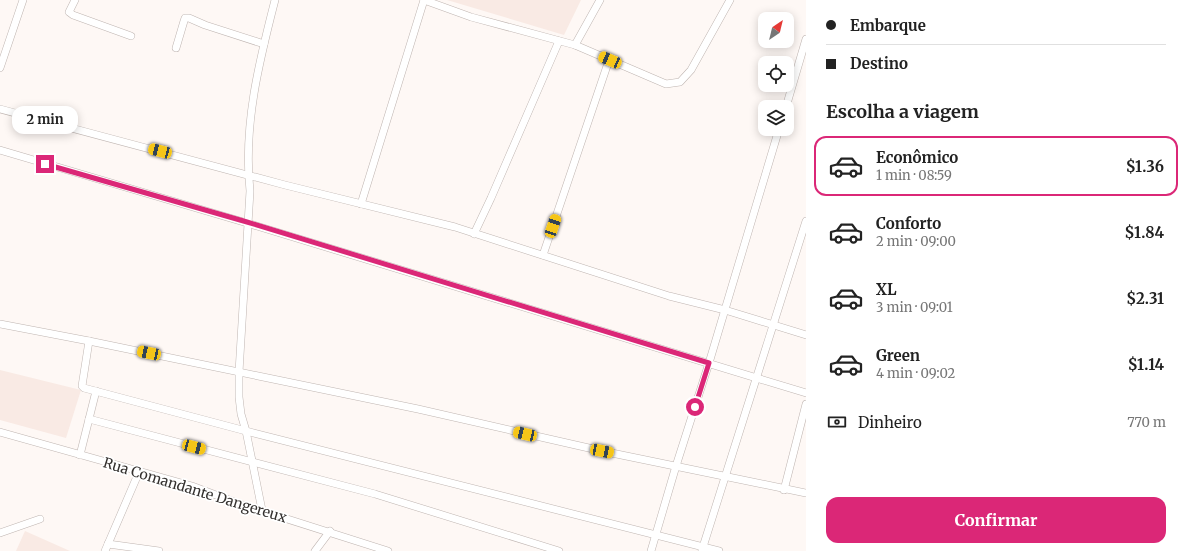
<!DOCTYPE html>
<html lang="pt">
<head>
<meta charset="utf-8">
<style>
	body { margin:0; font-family:Merriweather,serif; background:#f6f6f6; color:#222; height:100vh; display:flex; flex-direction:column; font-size:15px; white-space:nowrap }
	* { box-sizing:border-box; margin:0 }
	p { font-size:13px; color:#767676 }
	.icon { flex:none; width:22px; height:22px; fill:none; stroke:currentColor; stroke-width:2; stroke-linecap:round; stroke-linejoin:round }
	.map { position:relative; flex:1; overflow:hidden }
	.panel { display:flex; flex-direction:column; background:#fff; width:380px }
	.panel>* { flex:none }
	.banner { display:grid; align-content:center; height:88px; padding:0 20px; background:#fff }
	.needle { width:26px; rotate:35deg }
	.buttons { position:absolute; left:758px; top:12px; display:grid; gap:8px }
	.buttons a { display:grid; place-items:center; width:36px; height:36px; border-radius:8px; background:#fff; box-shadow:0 2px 10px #0003; font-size:20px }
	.end { position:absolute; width:18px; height:18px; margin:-9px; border:5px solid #db2777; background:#fff; box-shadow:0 0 0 2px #fff }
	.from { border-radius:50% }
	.bubble { position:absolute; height:28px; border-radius:12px; background:#fff; box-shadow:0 2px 10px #0003; font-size:13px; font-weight:700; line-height:28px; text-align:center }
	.car { position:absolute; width:12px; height:24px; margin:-12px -6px; border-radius:5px; box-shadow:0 0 3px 1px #0007; background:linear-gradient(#f5c518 24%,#345 0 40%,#f5c518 0 76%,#345 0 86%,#f5c518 0) }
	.banner b { display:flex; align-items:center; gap:14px; height:38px; font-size:15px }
	.banner b+b { border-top:1px solid #e0e0e0 }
	.banner i { width:10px; height:10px; background:#222 }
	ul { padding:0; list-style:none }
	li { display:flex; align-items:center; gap:12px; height:60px; margin:0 8px 6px; padding:0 12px; border:2px solid transparent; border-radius:12px }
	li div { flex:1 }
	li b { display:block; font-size:15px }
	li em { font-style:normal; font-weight:700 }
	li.active { border-color:#db2777 }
	li>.icon { width:36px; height:36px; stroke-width:1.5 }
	h2 { padding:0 20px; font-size:18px; line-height:48px }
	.pay { display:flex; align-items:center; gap:10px; height:44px; padding:0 20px; font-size:15px }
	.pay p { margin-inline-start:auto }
	.action { display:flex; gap:8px; margin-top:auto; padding:8px 20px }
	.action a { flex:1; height:46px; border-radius:12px; background:#db2777; color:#fff; font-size:16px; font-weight:700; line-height:46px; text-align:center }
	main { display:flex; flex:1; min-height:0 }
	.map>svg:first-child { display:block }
	.built { fill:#f9eae4 }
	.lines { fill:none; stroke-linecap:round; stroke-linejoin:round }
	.minor-casing { stroke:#bfb5b1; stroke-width:8 }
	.minor { stroke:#fff; stroke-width:7 }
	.route { stroke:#db2777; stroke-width:5 }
	.labels { text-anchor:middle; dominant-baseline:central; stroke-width:3.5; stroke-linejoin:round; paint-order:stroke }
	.street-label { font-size:14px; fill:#34312f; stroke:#fff }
</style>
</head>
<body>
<main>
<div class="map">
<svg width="806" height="551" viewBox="0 0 806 551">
	<rect width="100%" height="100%" fill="#fef8f5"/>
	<g class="built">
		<polygon points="447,0 581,0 564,35"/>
		<polygon points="0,370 81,390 66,438 0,420"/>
		<polygon points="25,531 70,551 16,551"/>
	</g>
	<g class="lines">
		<g class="minor-casing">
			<g id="minor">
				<polyline points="75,0 69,12 73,15 131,36"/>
				<polyline points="424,0 471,17 575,45 666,84 680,82 691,70 730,0"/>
				<polyline points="575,45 600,0"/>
				<polyline points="176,48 184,21 185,18 189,18 205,25 264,44"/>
				<polyline points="0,68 23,0"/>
				<polyline points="786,107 806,39"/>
				<polyline points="0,109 285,185 455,227 669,296 725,310 806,335"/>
				<polyline points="0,150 247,223 806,393"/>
				<polyline points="361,204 424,0"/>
				<polyline points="474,234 491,198 559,41"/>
				<polyline points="543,255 609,60"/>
				<polyline points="0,324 89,341 418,409 602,451 806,493"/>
				<polyline points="89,341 82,386 84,388 246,431 719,551"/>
				<polyline points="89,419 375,494 559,551"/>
				<polyline points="0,432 192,486 240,504 388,551"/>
				<polyline points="80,455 96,391"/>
				<polyline points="784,490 806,404"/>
				<path d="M 262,510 L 246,431 L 241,414 L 239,397 L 239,372 L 250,191 C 243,126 259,62 275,0"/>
				<polyline points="0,533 40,519"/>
				<polyline points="108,544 159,551"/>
				<polyline points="702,550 806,221"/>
				<polyline points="105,551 139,472"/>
				<polyline points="315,551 330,531"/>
				<polyline points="651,551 676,466 709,363 779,129"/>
			</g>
		</g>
		<use href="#minor" class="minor"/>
	</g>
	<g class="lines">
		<polyline class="route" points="45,164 247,222 709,363 695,407"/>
	</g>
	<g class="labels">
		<g class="street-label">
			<text transform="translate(195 490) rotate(17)">Rua Comandante Dangereux</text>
		</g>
	</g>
</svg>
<div class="buttons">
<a><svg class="needle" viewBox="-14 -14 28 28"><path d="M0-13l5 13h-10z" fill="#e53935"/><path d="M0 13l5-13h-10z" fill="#767676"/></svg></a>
<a><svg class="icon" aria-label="locate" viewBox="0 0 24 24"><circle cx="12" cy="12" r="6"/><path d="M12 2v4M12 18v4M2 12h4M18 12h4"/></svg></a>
<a><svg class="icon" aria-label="layers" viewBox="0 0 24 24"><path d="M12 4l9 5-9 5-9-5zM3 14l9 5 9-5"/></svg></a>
</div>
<i class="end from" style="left:695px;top:407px"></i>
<i class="end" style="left:45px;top:164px"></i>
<div class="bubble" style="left:12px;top:106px;width:66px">2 min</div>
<i class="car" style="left:610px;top:60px;rotate:293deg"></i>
<i class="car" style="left:160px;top:151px;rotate:285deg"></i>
<i class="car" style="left:553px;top:226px;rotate:19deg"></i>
<i class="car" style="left:149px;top:353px;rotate:282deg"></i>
<i class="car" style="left:525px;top:434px;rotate:283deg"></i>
<i class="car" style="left:194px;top:447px;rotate:105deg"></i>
<i class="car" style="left:602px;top:451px;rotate:101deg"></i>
</div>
<section class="panel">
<div class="banner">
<b><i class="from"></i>Embarque</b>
<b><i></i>Destino</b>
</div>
<h2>Escolha a viagem</h2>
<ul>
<li class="active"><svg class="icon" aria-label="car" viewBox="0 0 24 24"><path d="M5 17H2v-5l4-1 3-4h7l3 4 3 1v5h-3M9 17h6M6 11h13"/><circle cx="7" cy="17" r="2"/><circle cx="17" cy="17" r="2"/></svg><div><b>Econômico</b><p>1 min · 08:59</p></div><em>$1.36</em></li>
<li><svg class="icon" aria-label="car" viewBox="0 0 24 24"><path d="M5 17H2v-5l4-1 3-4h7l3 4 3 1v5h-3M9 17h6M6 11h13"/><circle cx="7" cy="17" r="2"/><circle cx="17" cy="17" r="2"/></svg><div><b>Conforto</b><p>2 min · 09:00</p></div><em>$1.84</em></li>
<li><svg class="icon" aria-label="car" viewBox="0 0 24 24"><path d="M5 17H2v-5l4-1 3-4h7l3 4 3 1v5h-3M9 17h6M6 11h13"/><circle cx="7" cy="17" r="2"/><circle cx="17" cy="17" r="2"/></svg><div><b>XL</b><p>3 min · 09:01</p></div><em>$2.31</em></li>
<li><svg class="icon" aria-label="car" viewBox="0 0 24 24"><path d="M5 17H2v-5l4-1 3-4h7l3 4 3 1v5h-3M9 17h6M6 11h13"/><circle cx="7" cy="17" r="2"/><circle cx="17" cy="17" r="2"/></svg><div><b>Green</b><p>4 min · 09:02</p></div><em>$1.14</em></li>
</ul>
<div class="pay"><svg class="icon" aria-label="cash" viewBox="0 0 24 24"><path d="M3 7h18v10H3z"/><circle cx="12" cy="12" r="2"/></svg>Dinheiro<p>770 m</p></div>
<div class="action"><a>Confirmar</a></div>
</section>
</main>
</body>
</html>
